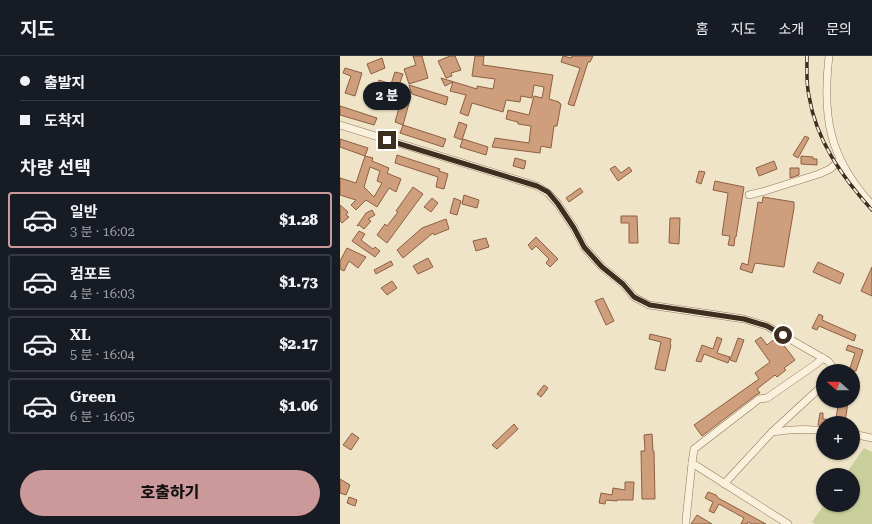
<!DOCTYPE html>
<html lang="ko">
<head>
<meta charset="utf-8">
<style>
	body { margin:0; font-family:"Roboto Serif","Noto Sans KR",serif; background:#20242c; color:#f1f3f6; height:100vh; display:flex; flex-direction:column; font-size:15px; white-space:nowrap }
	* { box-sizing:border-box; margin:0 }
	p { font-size:13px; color:#9ea1a6 }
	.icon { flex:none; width:22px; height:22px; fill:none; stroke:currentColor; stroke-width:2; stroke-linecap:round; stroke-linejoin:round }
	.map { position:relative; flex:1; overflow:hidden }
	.sheet { display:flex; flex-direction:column; background:#171b24; width:340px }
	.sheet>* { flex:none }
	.hud { display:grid; align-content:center; height:88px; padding:0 20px; background:#171b24 }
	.needle { width:26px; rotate:291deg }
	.buttons { position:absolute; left:476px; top:308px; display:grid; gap:8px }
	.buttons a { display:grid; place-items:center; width:44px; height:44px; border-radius:50%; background:#171b24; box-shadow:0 1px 3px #0004; font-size:20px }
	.end { position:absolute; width:18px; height:18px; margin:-9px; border:5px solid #3d2e20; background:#fff; box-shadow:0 0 0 2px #fff }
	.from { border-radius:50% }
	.bubble { position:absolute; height:28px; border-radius:14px; background:#171b24; box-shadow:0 1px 3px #0004; font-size:13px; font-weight:800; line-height:28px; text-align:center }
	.hud b { display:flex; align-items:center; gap:14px; height:38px; font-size:15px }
	.hud b+b { border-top:1px solid #363941 }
	.hud i { width:10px; height:10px; background:#f1f3f6 }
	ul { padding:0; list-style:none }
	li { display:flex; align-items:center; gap:12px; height:56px; margin:0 8px 6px; padding:0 12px; border:2px solid #363941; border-radius:4px }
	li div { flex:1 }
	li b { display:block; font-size:15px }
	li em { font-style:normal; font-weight:800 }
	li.on { border-color:#cc999b }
	li>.icon { width:36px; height:36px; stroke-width:1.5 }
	h2 { padding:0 20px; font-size:18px; line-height:48px }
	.primary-button { display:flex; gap:8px; margin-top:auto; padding:8px 20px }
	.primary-button a { flex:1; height:46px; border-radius:24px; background:#cc999b; color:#111; font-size:16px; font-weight:800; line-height:46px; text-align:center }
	header { display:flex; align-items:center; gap:24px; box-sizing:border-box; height:56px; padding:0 20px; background:#171b24; border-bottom:1px solid #363941 }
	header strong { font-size:19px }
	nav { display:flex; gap:22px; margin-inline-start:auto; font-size:14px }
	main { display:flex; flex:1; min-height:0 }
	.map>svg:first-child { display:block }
	.green { fill:#c9cf9b }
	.building { fill:#cf9f7d; stroke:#8d5f41; fill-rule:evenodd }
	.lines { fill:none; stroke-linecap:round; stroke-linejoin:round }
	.minor-casing { stroke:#8d765c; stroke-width:8 }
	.minor { stroke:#faf1dc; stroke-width:7 }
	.rail-casing { stroke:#3d2e20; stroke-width:3.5 }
	.rail { stroke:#f7eed8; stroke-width:2; stroke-dasharray:6; stroke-linecap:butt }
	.route { stroke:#3d2e20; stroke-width:5 }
</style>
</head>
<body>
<header>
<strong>지도</strong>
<nav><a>홈</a><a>지도</a><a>소개</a><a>문의</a></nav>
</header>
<main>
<section class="sheet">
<div class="hud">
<b><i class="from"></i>출발지</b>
<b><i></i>도착지</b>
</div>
<h2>차량 선택</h2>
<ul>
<li class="on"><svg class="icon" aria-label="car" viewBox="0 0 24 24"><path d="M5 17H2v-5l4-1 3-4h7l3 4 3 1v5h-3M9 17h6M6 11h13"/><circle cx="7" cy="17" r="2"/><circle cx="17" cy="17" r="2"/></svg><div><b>일반</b><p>3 분 · 16:02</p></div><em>$1.28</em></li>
<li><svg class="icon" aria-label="car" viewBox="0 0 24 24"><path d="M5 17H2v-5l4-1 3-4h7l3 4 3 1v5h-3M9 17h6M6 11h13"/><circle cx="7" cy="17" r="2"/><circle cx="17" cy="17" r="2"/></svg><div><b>컴포트</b><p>4 분 · 16:03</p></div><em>$1.73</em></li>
<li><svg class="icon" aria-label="car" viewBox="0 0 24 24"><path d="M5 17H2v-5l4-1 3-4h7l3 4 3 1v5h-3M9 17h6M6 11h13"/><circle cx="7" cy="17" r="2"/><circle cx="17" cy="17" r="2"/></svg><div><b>XL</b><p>5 분 · 16:04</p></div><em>$2.17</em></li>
<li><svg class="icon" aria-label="car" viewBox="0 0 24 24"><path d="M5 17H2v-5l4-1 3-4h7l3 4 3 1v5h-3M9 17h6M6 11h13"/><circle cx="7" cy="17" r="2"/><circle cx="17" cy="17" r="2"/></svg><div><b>Green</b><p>6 분 · 16:05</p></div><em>$1.06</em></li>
</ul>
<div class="primary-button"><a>호출하기</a></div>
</section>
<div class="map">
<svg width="532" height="468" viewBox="0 0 532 468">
	<rect width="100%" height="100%" fill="#f0e4c8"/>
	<polygon class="green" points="524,392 532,396 532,468 475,468 472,466 484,449 513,449 513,419 505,419"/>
	<g class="building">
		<polygon points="73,0 82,0 88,22 69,28 64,13 76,9"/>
		<polygon points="110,0 115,0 121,14 111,17 112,20 106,22 98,5"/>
		<polygon points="135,0 144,0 143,9 213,19 209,43 219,46 219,47 221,48 217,70 214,70 211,92 201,90 200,97 152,91 155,82 189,87 191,70 178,68 178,66 166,63 168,54 189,59 194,40 202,42 204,31 194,29 192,42 181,40 180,46 166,44 163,56 132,47 128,60 120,57 126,39 110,35 113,26 105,30 101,22 137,33 137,30 153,33 155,23 132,20"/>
		<polygon points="223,0 231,2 232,0 253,0 250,6 248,6 234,50 228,48 240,12 221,6"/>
		<polygon points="42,2 45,12 31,18 27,8"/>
		<polygon points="5,12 22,17 15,40 5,37 11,20 3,17"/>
		<polygon points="55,16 63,18 57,35 71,40 63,69 55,66 59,52 31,43 39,24 51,28"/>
		<polygon points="69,29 108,41 106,49 72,38"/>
		<polygon points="0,50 37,62 34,69 0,59"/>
		<polygon points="119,66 127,69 122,84 114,81"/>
		<polygon points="63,69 106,83 103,91 60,77"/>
		<polygon points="465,80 469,82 458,102 453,99"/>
		<polygon points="0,83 28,92 25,100 0,91"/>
		<polygon points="123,83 148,91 146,99 120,91"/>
		<polygon points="57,99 100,113 99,115 108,118 104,133 96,131 98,121 55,107"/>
		<path d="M 25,100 L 33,102 L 32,105 L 49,112 L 47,117 L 61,123 L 56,136 L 49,132 L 37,151 L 26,144 L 16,154 L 11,149 L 16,144 L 0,139 L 0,122 L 16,127 ZM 30,111 L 40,115 L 37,125 L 42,127 L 34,141 L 24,131 Z"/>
		<polygon points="461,100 473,101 473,103 477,103 477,109 461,108"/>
		<polygon points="175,102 186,105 184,113 173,110"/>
		<polygon points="434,105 437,113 419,120 416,112"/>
		<polygon points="275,110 281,117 289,111 292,115 278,125 270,113"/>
		<polygon points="450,112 459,112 459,119 450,122"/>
		<polygon points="359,115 365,116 361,128 356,126"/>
		<polygon points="375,125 404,131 396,181 395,181 394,190 388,189 390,180 382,179 388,137 373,134"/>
		<polygon points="73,131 83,138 47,187 37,179 45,168 47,170 58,156 56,155"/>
		<polygon points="240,132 243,136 229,146 226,142"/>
		<polygon points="124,139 139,144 137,152 122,148"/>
		<polygon points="423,141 454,146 454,152 444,211 415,207 412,217 400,213 402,207 408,209 418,146 422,147"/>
		<polygon points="92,142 98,147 91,156 84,151"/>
		<polygon points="114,142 121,145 117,159 110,157"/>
		<polygon points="0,149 8,156 6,159 9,161 2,167 0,165"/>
		<polygon points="32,154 35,159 28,163 31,165 24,173 19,169 17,170 26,157"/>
		<polygon points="281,160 297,160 298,187 289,187 289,167 281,167"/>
		<polygon points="330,162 340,162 339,188 329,187"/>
		<polygon points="106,163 109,173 94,179 93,177 63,202 57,194 82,172"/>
		<polygon points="19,175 25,178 21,184 33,193 35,191 40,195 35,201 12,185"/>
		<polygon points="196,181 218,203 210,211 206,207 209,203 196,190 192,194 188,189"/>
		<polygon points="146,182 149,191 136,195 133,185"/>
		<polygon points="7,192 26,201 18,212 9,205 4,215 0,213 0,205"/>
		<polygon points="88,202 93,211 78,218 73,210"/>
		<polygon points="51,205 53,209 36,218 34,214"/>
		<polygon points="478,206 504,218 500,228 473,216"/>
		<polygon points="532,211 532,240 521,235"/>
		<polygon points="52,225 57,232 47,239 41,232"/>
		<polygon points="263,242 274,265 266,269 255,245"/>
		<polygon points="479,258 483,260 482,264 516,279 514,285 479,270 477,274 472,272"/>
		<polygon points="310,278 331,283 330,288 331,289 325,315 315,313 321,286 309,283"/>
		<polygon points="377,281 382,283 377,297 390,301 388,307 364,298 361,306 356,305 362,289 373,293"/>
		<polygon points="421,281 427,289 437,281 439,283 455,304 444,312 446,314 437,321 435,319 417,333 420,337 416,339 362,380 354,369 419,323 415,317 430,306 415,285"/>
		<polygon points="398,282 404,284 396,306 390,304"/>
		<polygon points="508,289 523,294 516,315 509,315 515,297 506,294"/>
		<polygon points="204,329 208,332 201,341 197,338"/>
		<polygon points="499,345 508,346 505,367 495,367"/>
		<polygon points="480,357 483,357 483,363 493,364 493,367 483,367 483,370 478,369"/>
		<polygon points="174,368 178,373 157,393 152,389"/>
		<polygon points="12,377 19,382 11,394 3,389"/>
		<polygon points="312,378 313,395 314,395 315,443 302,443 301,395 305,395 304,379"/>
		<polygon points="0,423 10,429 6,439 0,437"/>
		<polygon points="285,426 294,426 293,444 277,444 277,445 266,444 265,448 259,447 261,437 272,439 273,432 285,434"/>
		<polygon points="368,436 376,439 378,442 426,468 412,468 408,466 407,468 401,468 404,462 379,448 374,457 369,455 373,446 365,442"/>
		<polygon points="9,441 17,444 15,450 7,447"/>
		<polygon points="357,459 372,468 351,468"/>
	</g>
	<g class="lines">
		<g class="minor-casing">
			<g id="minor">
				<path d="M 489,0 C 482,61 489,102 532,149"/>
				<polyline points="0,69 197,130 208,137 218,148 234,172 244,191 262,211 283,228 294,241 309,249 404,263 427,270 488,305 492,310 492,315"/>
				<polyline points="409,139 425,135 479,118 490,113 500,104"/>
				<path d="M 432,376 C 449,374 466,372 483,375"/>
				<polyline points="513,378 532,382"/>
				<polyline points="384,428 432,376 483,329"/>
				<polyline points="346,468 346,464 352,407"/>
				<polyline points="448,468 352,407 354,393 419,343 427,342 476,308 483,302"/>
			</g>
		</g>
		<use href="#minor" class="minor"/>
		<g class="rail-casing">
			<path id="rail" d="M 467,0 C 467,13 466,27 469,40 C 476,84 502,121 532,154"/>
		</g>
		<use href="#rail" class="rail"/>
	</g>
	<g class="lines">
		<polyline class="route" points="47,84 197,130 208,136 218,148 234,172 244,191 262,211 283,228 294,241 310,249 404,263 427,270 443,279"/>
	</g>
</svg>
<div class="buttons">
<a><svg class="needle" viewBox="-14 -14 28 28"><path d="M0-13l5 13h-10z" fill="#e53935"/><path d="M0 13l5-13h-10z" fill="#9ea1a6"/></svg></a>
<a>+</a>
<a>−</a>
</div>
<i class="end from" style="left:443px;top:279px"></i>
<i class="end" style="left:47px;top:84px"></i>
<div class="bubble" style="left:23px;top:26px;width:48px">2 분</div>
</div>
</main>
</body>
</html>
